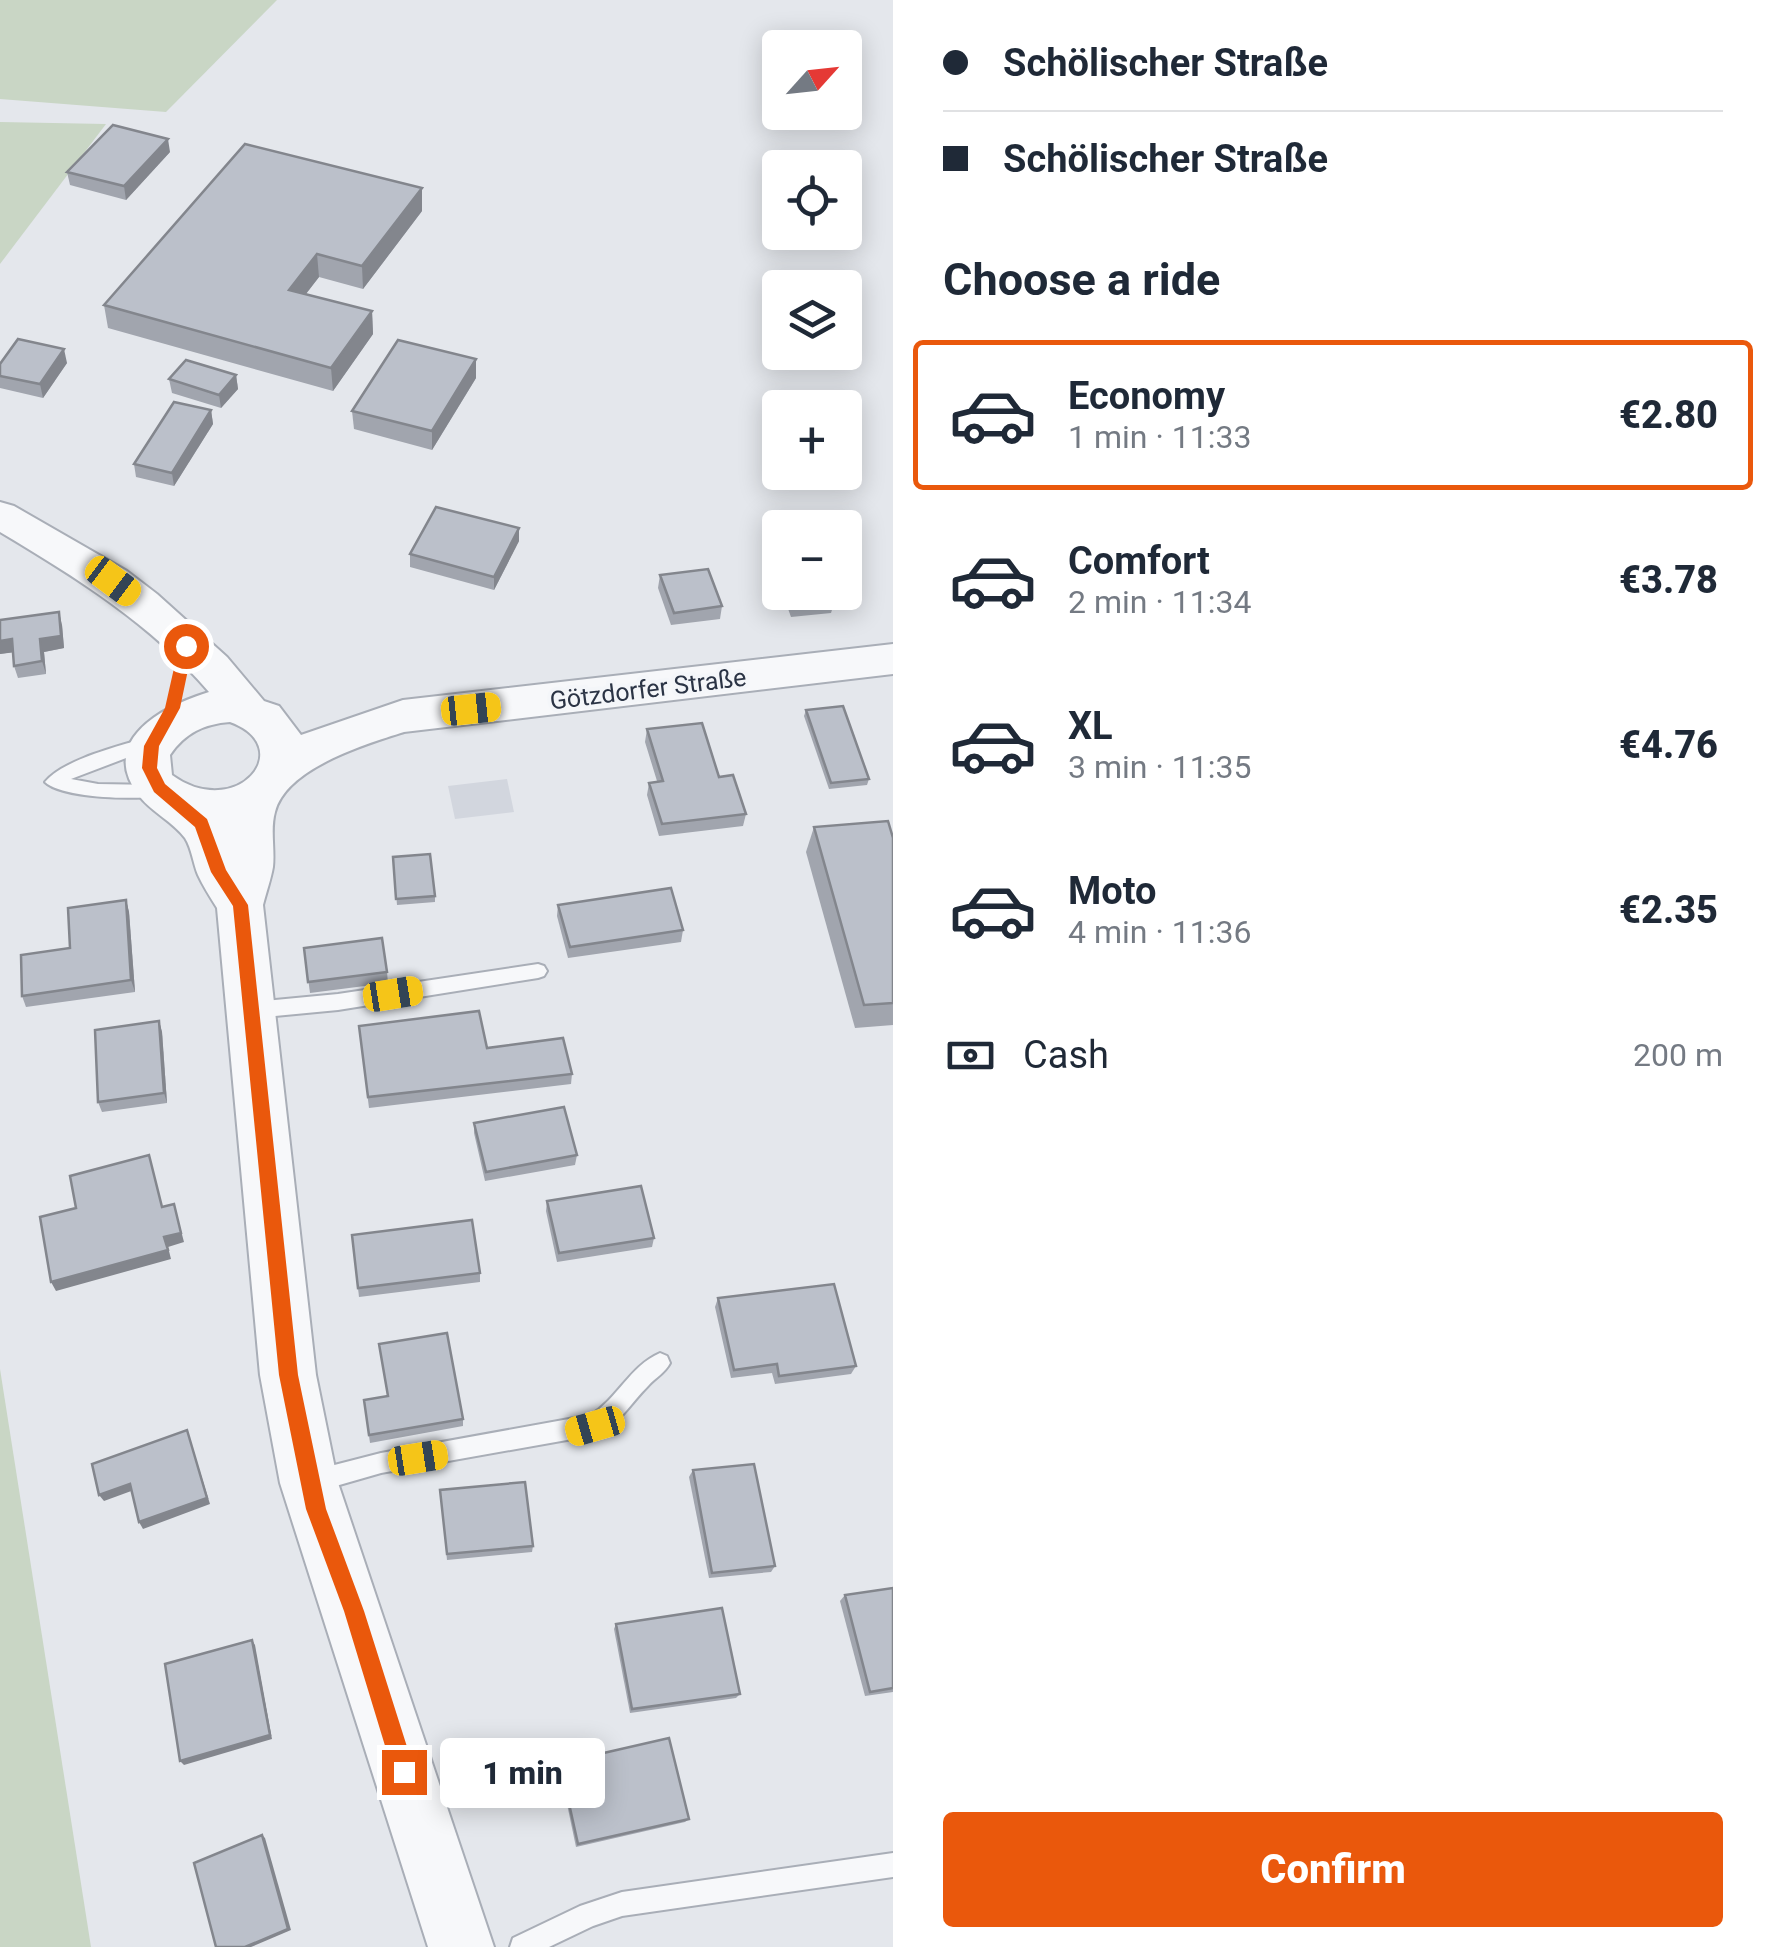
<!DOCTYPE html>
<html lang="en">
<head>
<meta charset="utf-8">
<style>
	body { margin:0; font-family:Roboto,sans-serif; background:#f6f6f7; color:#1f2937; height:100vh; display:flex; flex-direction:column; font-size:38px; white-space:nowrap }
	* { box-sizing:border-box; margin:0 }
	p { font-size:32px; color:#747a83 }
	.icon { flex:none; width:55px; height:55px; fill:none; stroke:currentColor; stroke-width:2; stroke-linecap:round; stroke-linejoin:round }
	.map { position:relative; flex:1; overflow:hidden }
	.panel { display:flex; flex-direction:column; background:#fff; width:880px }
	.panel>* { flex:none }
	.top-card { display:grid; align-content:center; height:220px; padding:0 50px; background:#fff }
	.needle { width:65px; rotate:63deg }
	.controls { position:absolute; left:762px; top:30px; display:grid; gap:20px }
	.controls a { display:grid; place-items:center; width:100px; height:100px; border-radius:10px; background:#fff; box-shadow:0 5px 25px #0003; font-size:50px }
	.end { position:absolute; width:45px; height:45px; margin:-22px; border:12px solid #ea580c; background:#fff; box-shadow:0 0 0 5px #fff }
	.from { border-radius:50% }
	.bubble { position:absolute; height:70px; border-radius:10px; background:#fff; box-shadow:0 5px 25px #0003; font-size:32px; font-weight:800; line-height:70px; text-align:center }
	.car { position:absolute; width:30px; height:60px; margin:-30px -15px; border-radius:12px; box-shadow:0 0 8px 2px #0007; background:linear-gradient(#f5c518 24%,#345 0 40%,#f5c518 0 76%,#345 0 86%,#f5c518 0) }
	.top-card b { display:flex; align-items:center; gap:35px; height:95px; font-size:38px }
	.top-card b+b { border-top:2px solid #e0e1e3 }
	.top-card i { width:25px; height:25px; background:#1f2937 }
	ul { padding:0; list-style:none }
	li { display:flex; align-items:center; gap:30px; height:150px; margin:0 20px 15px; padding:0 30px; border:5px solid transparent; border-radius:10px }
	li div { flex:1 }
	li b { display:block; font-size:38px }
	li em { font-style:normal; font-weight:800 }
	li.active { border-color:#ea580c }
	li>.icon { width:90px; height:90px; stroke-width:1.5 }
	h2 { padding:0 50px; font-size:45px; line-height:120px }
	.pay { display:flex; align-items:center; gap:25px; height:110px; padding:0 50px; font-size:38px }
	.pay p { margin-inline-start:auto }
	.cta { display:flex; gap:20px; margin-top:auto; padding:20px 50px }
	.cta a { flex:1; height:115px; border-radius:10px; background:#ea580c; color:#fff; font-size:40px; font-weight:800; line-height:115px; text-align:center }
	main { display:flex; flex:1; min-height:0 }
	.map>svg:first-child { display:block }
	.built { fill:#d2d6de }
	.green { fill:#c9d6c5 }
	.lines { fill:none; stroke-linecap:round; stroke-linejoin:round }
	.service-casing { stroke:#a9aeb7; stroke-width:4 }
	.tertiary-casing { stroke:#a9aeb7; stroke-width:4 }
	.service { fill:#f7f8fa; fill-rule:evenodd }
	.tertiary { fill:#f7f8fa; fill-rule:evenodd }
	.wall { fill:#a1a5ae }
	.shaded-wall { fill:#83868d }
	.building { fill:#bbc0ca; stroke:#83868d; stroke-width:2.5 }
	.route { fill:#ea580c }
	.labels { text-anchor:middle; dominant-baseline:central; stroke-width:8; stroke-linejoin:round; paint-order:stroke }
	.street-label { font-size:25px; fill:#2b3445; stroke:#f4f6f9 }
</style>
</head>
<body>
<main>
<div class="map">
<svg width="893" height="1947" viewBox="0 0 893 1947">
	<rect width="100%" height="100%" fill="#e4e7ec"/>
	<polygon class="built" points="507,779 514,812 455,819 448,786"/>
	<g class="green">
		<polygon points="0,0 277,0 166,112 0,99"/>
		<polygon points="0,122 106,124 0,264"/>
		<polygon points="0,1369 91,1947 0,1947"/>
	</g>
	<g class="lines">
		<g class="service-casing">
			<g id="service">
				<path d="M 149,737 L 155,739 L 157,743 L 155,747 L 71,779 L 98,784 L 156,785 L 164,791 L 162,795 C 139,801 61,798 45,782 C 64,759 120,746 149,737 Z"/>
				<polygon points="538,964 544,966 547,971 544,976 538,978 338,1010 254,1018 248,1015 245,1010 248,1005 254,1002 338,994"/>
				<path d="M 660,1353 L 667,1356 L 670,1363 C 665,1373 656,1377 648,1386 C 630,1404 619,1425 595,1435 L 381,1473 L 315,1492 L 308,1488 L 304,1481 L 308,1474 L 315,1470 L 381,1453 L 591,1415 C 618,1398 630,1366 660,1353 Z"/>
				<polygon points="893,1853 893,1877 622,1916 593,1926 549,1947 510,1947 513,1938 580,1906 622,1892"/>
			</g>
		</g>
		<g class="tertiary-casing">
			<path id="tertiary" d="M 0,502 L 14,506 L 127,571 L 157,594 L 227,657 L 264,701 L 279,706 L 301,735 L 403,700 L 893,644 L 893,674 L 404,732 C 366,744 286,768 275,812 C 270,829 275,849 273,867 C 271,879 266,893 263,905 L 316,1375 L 338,1483 L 494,1947 L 428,1947 L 280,1483 L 260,1375 L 217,908 C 210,897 203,886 198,875 C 193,863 192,849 185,838 C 172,821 153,813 140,797 C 96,741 163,706 209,692 C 150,623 77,578 0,532 ZM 230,722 C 299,747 237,822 172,775 L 170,755 C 185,733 204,724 230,722 Z"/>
		</g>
		<use href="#service" class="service"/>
		<use href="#tertiary" class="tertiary"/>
	</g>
	<g class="wall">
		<polygon points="170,152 126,200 70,185 67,172"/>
		<polygon points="422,211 363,289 319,277 306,294 372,311 373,334 333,391 108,328 104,305"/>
		<polygon points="476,359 476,378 432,450 354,429 352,411"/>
		<polygon points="67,363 43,398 0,388 0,364"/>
		<polygon points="236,375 238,389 221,408 172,393 169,379"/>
		<polygon points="211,410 213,424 174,486 136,477 134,464"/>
		<polygon points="519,541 494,590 410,567 410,554"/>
		<polygon points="780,544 780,587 770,558 773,545"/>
		<polygon points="660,575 722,606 720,619 671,625 658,588"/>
		<polygon points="782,592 832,592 835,600 831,613 791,617"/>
		<polygon points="0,620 62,625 64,648 44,652 46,674 18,678 14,666 13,652 0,654"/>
		<polygon points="806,710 869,779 867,785 829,789 804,716"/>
		<polygon points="647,729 719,777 746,814 743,826 659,836 647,795 649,783 657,781 645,742"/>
		<polygon points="814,827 893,838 893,1025 855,1028 806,852"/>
		<polygon points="393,857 435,896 435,902 397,905"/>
		<polygon points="126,900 129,912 135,992 26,1007 22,996 70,948"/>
		<polygon points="558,905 683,930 681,942 568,958 557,916"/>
		<polygon points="304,948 387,972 388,983 310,993"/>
		<polygon points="159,1021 162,1032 167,1103 102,1112 98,1102"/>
		<polygon points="359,1026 487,1048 572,1074 571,1084 369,1108"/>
		<polygon points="474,1123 577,1155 575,1165 485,1181 474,1133"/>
		<polygon points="547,1201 654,1238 652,1247 557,1262 546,1211"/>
		<polygon points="352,1235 480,1273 480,1282 359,1297"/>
		<polygon points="718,1298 856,1366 851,1374 775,1384 772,1373 731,1378 715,1307"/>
		<polygon points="364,1400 463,1419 463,1426 370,1443"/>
		<polygon points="693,1470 775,1566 771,1572 709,1578 689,1477"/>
		<polygon points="441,1497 533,1546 532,1552 447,1560"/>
		<polygon points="893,1588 893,1692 865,1696 840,1601 845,1595"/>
		<polygon points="616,1624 740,1694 736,1698 630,1713 614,1629"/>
		<polygon points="560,1763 689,1819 685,1822 576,1847 559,1766"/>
	</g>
	<g class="shaded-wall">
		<polygon points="168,139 170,152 126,200 124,186"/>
		<polygon points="422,188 422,211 363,289 362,266"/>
		<polygon points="317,254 319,277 291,313 289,290"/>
		<polygon points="372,311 373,334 333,391 331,368"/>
		<polygon points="64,349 67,363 43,398 40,384"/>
		<polygon points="476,359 476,378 432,450 432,431"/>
		<polygon points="236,375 238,389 221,408 219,395"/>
		<polygon points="211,410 213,424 174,486 172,473"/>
		<polygon points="519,528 519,541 494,590 494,577"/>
		<polygon points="59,612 62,625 64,648 44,652 46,674 42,661 40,639"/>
		<polygon points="12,639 16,652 0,654 0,641"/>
		<polygon points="126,900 129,912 135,992 131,980"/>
		<polygon points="159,1021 162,1032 167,1103 164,1093"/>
		<polygon points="174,1204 184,1242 168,1247 171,1259 56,1291 51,1282 164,1237"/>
		<polygon points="187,1430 210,1504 143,1529 139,1522"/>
		<polygon points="130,1484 134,1490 104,1501 99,1495"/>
		<polygon points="252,1640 255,1645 272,1739 184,1765 180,1761"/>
		<polygon points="262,1835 265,1838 291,1930 251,1947 245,1947"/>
	</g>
	<g class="building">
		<polygon points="113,125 168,139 124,186 67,172"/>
		<polygon points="245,144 422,188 362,266 317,254 289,290 372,311 331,368 104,305"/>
		<polygon points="18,339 64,349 40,384 0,376 0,364"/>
		<polygon points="398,340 476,359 432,431 352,411"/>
		<polygon points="186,360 236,375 219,395 169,379"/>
		<polygon points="174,402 211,410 172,473 134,464"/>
		<polygon points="436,507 519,528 494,577 410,554"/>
		<polygon points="780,544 780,565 773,545"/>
		<polygon points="708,569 722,606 674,613 660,575"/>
		<polygon points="790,592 832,592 835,600 794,604"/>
		<polygon points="59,612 61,636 40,639 42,661 14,666 12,639 0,641 0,620"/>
		<polygon points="843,706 869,779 831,783 806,710"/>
		<polygon points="702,723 719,777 733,775 746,814 662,824 649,783 663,781 647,729"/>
		<polygon points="888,821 893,838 893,1003 864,1005 814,827"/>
		<polygon points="430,854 435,896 396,899 393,857"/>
		<polygon points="671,888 683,930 570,947 558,905"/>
		<polygon points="126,900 131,980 22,996 21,955 70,948 68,908"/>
		<polygon points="382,938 387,972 308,982 304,948"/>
		<polygon points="479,1011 487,1048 563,1038 572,1074 368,1097 359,1026"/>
		<polygon points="159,1021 164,1093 98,1102 95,1030"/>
		<polygon points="564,1107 577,1155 486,1172 474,1123"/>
		<polygon points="149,1155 162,1207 174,1204 181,1233 164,1237 168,1250 51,1282 40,1217 76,1208 70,1176"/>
		<polygon points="641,1186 654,1238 559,1253 547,1201"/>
		<polygon points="472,1220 480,1273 358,1288 352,1235"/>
		<polygon points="834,1284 856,1366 779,1376 777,1364 734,1370 718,1298"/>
		<polygon points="447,1333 463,1419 369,1435 364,1400 388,1396 379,1344"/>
		<polygon points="187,1430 207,1498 139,1522 130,1484 99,1495 92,1464"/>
		<polygon points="754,1464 775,1566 712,1573 693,1470"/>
		<polygon points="525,1482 533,1546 447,1554 440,1490"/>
		<polygon points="893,1588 893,1688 870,1692 845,1595"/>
		<polygon points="722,1608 740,1694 632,1709 616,1624"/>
		<polygon points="252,1640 270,1735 180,1761 165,1664"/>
		<polygon points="669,1738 689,1819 578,1844 560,1763"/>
		<polygon points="262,1835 288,1929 245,1947 216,1947 194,1863"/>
	</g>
	<polygon class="route" points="186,641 193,646 180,708 159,746 157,768 165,784 207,819 226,870 248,905 298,1375 326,1509 364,1611 415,1772 412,1779 404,1782 396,1779 393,1772 344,1611 306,1509 279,1375 233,906 211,872 195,827 154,792 142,768 144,746 165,708 179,646"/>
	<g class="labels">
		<g class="street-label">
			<text transform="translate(648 689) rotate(-7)">Götzdorfer Straße</text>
		</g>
	</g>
</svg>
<div class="controls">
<a><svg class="needle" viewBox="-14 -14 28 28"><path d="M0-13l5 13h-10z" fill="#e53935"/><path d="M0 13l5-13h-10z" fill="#747a83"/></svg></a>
<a><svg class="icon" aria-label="locate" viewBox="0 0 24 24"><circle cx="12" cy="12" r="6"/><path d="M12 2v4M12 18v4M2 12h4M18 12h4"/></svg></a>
<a><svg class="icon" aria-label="layers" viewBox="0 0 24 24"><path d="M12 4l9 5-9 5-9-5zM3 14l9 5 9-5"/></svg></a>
<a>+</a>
<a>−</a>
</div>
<i class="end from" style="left:186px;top:646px"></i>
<i class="end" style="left:404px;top:1772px"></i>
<div class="bubble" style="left:440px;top:1738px;width:165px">1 min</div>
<i class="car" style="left:113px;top:581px;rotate:127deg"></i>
<i class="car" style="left:471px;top:709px;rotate:84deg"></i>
<i class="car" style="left:393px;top:994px;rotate:81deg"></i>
<i class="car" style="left:595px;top:1426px;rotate:254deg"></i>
<i class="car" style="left:418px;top:1458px;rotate:81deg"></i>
</div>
<section class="panel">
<div class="top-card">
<b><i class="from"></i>Schölischer Straße</b>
<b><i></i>Schölischer Straße</b>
</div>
<h2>Choose a ride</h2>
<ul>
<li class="active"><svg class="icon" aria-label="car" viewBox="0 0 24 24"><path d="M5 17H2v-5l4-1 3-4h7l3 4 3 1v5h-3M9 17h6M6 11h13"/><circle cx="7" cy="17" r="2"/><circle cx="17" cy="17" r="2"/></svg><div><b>Economy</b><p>1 min · 11:33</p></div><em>€2.80</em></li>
<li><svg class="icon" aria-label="car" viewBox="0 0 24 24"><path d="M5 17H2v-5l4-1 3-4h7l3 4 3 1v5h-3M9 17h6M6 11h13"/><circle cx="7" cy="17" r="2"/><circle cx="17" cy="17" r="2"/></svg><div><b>Comfort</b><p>2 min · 11:34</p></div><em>€3.78</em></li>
<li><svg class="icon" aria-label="car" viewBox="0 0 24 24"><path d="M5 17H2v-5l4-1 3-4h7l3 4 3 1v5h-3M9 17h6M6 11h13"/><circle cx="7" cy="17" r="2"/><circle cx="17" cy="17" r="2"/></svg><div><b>XL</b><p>3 min · 11:35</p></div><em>€4.76</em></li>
<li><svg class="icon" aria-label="car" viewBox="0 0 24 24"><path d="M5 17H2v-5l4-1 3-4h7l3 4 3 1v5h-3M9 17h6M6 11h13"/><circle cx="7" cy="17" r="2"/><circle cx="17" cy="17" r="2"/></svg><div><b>Moto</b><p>4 min · 11:36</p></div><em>€2.35</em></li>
</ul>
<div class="pay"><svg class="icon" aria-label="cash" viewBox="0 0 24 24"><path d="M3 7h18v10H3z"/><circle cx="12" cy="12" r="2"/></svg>Cash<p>200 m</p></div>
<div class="cta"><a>Confirm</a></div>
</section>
</main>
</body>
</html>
